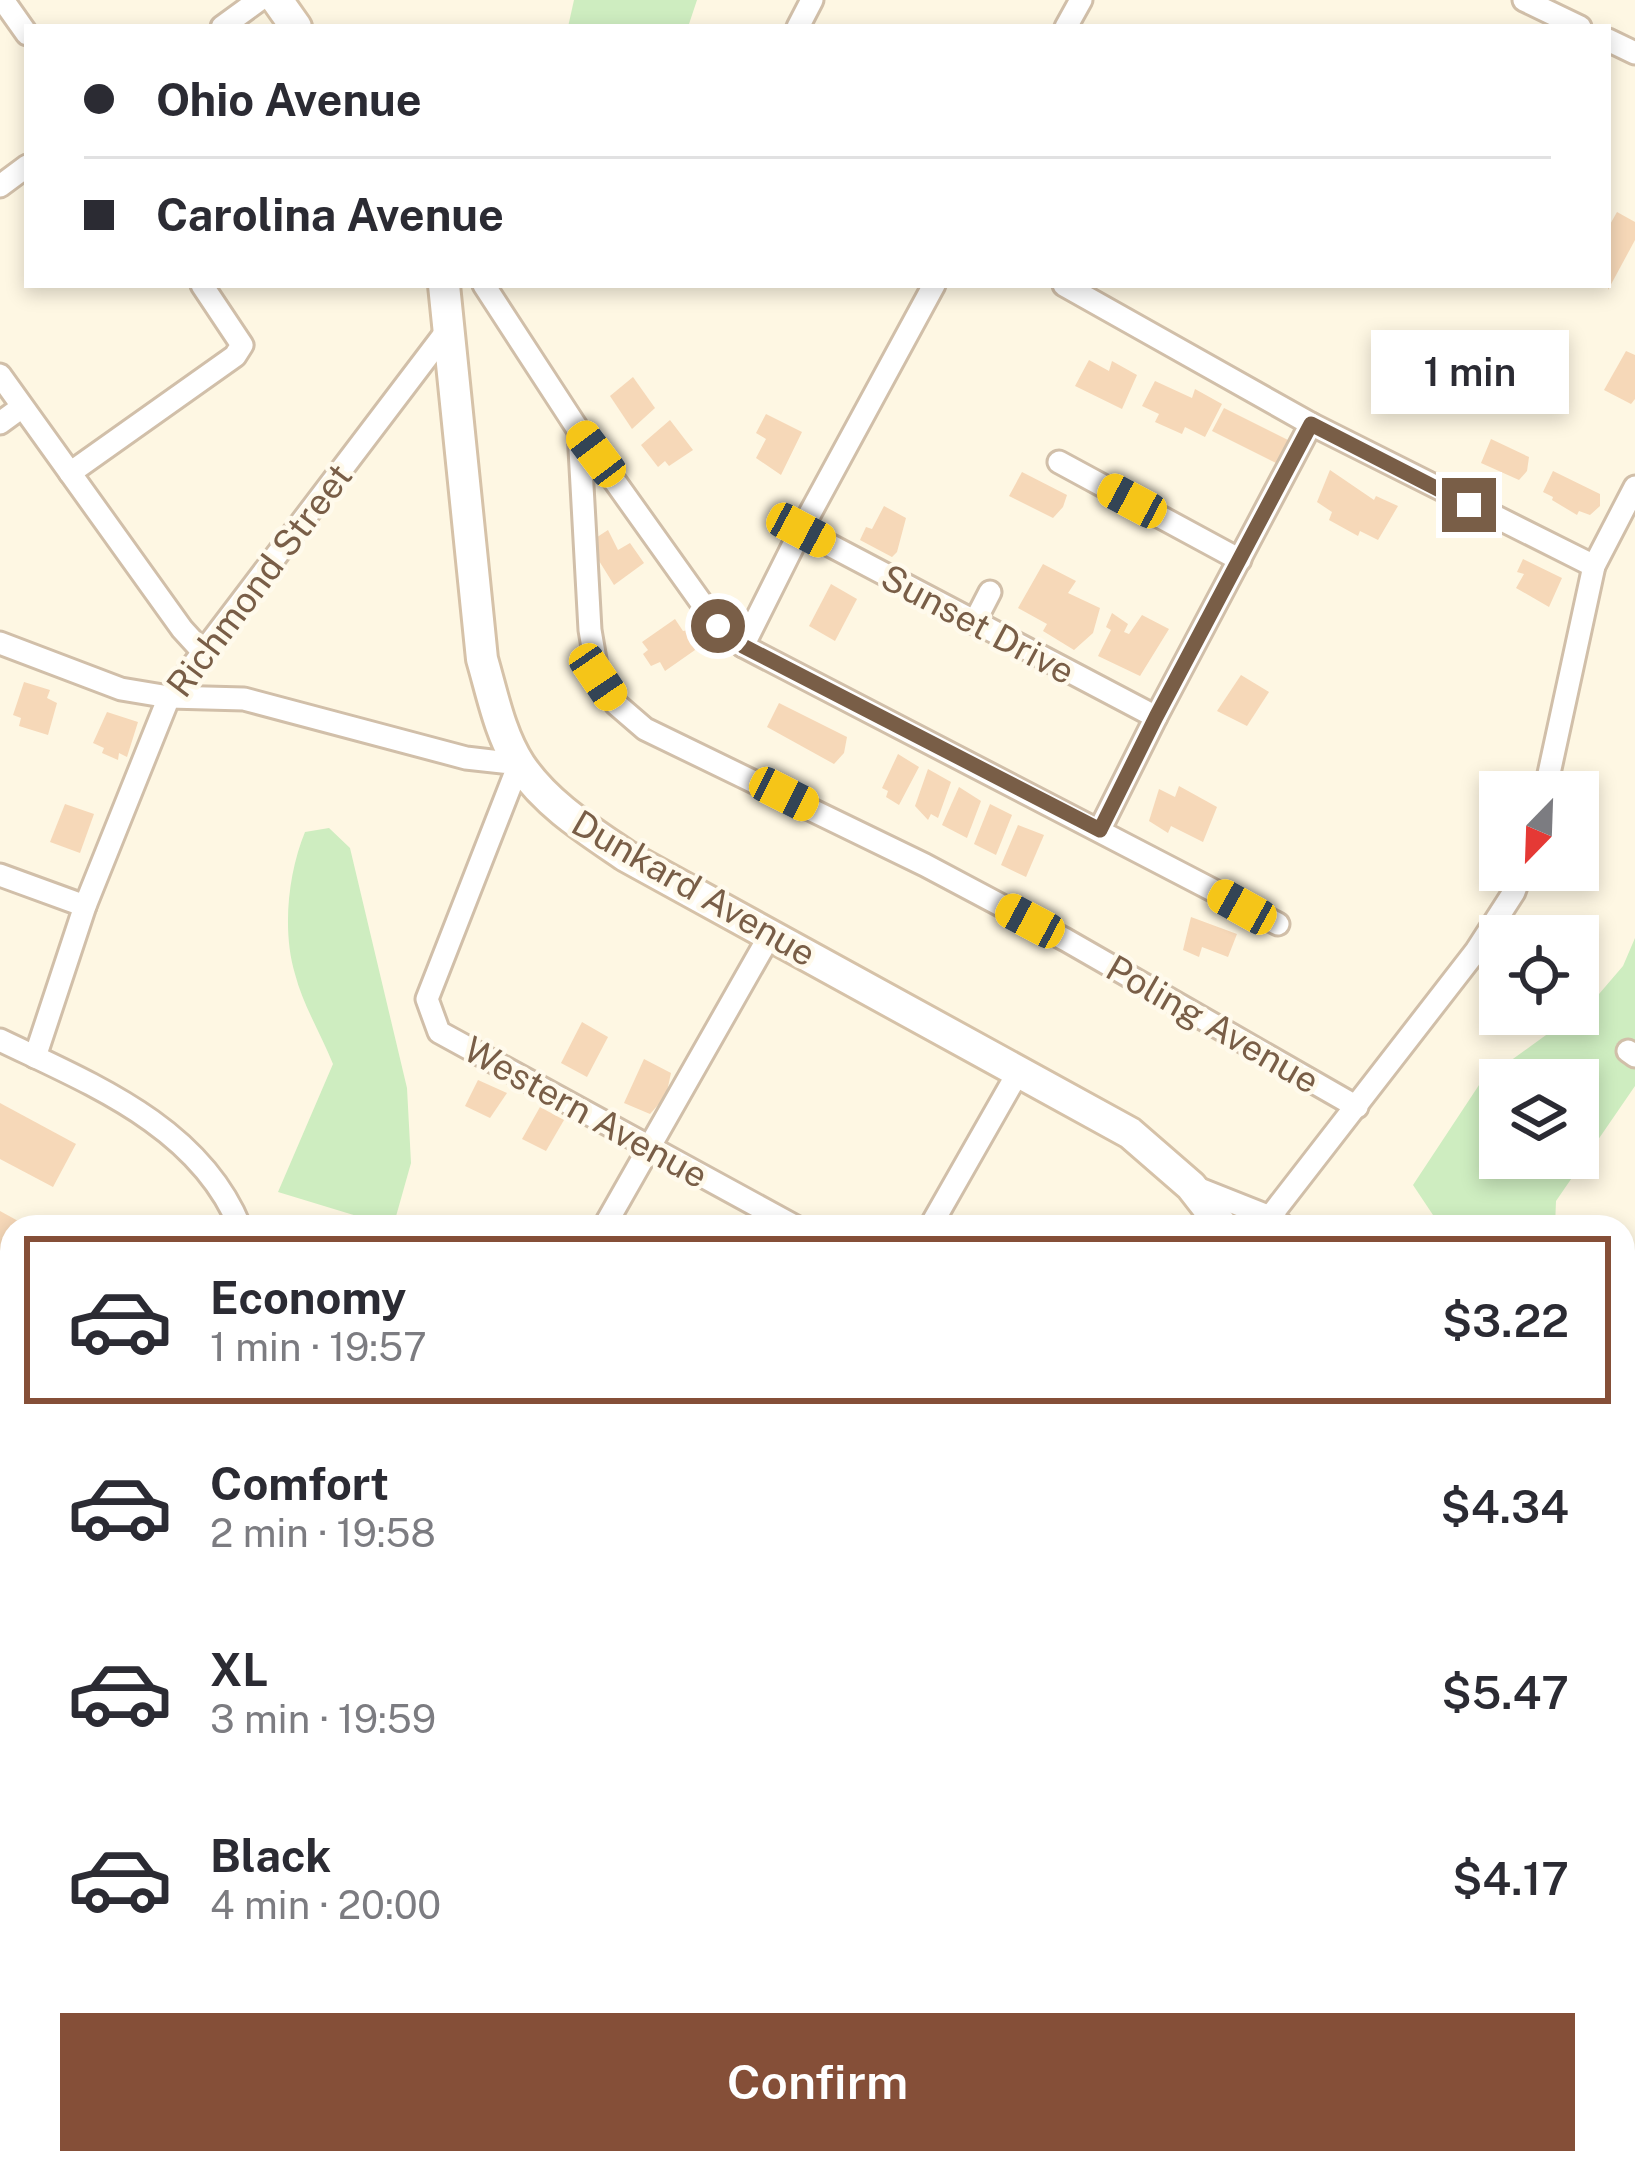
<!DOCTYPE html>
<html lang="en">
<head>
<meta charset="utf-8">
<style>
	body { margin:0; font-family:"Public Sans",sans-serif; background:#f7f7f7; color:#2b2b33; height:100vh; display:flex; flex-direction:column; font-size:45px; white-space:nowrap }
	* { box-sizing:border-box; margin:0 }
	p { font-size:39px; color:#7c7c81 }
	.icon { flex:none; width:66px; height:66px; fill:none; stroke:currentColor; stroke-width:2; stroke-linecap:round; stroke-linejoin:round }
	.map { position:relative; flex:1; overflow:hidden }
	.drawer { position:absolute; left:0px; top:1215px; width:1635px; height:960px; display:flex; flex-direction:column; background:#fff; border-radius:36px 36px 0 0; box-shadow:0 6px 18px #0003 }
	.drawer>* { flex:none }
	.top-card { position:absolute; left:24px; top:24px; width:1587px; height:264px; border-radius:0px; box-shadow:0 6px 18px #0003; display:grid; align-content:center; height:264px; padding:0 60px; background:#fff }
	.needle { width:78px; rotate:203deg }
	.fabs { position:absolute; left:1479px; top:771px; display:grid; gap:24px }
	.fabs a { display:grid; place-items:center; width:120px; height:120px; border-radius:0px; background:#fff; box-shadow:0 6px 18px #0003; font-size:60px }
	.end { position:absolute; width:54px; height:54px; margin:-27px; border:15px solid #795e47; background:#fff; box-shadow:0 0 0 6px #fff }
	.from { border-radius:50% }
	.bubble { position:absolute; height:84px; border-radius:0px; background:#fff; box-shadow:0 6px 18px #0003; font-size:39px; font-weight:600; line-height:84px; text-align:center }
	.car { position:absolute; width:36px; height:72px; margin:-36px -18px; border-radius:15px; box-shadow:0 0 9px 3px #0007; background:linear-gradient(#f5c518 24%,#345 0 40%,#f5c518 0 76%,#345 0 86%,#f5c518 0) }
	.top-card b { display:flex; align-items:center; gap:42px; height:114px; font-size:45px }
	.top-card b+b { border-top:3px solid #e1e1e2 }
	.top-card i { width:30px; height:30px; background:#2b2b33 }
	ul { padding:21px 0 0; list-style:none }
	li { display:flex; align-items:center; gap:36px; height:168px; margin:0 24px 18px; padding:0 36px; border:6px solid transparent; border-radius:0px }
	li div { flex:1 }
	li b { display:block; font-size:45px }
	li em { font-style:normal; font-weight:600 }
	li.current { border-color:#854f38 }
	li>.icon { width:108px; height:108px; stroke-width:1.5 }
	.button { display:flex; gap:24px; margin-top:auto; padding:24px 60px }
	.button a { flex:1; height:138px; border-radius:0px; background:#854f38; color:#fff; font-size:48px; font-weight:600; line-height:138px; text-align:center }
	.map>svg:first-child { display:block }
	.green { fill:#ceedc0; fill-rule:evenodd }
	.water { fill:#b6dcea; stroke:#9bcbdd; stroke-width:3 }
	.building { fill:#f6d8b8 }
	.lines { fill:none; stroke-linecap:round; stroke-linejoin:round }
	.minor-casing { stroke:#d1bfa9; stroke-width:27 }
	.secondary-casing { stroke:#d6c2a8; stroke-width:36 }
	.minor { stroke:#fff; stroke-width:21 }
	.secondary { stroke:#fff; stroke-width:30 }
	.rail-casing { stroke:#bba1c9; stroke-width:10 }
	.rail { stroke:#fffaec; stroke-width:6; stroke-dasharray:18; stroke-linecap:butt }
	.route { stroke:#795e47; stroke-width:15 }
	.labels { text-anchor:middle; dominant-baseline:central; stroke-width:9; stroke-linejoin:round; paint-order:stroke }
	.street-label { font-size:36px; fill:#795e47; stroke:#fffaec }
</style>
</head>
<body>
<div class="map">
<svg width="1635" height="2175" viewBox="0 0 1635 2175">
	<rect width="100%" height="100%" fill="#fef7e3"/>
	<g class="green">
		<polygon points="574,0 697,0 688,27 568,27"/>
		<path d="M 329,828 L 350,848 L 407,1088 L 411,1163 L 393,1227 L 278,1192 L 333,1064 C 321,1034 303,1005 295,974 C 282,931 288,873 305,832 Z"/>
		<path d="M 1635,938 L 1635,1086 L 1556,1201 L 1555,1227 L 1441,1227 L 1413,1185 L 1481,1082 L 1593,1001 L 1623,966 ZM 1500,1080 L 1578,1080 L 1578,1158 L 1500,1158 Z"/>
		<polygon points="0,2105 12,2106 12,2163 130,2163 127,2167 146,2175 0,2175"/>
	</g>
	<g class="water">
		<polygon points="0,1613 12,1618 12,2106 3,2107"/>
		<polygon points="130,2163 979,2163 992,2175 146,2175 127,2167"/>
	</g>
	<g class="building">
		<polygon points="1617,212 1635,222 1635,240 1608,290 1608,228"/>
		<polygon points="1626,351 1635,355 1635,399 1631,404 1604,390"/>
		<polygon points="1089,360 1109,371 1112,361 1137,375 1122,409 1075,386"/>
		<polygon points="633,377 655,408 632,429 610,396"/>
		<polygon points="1155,381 1192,398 1195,389 1222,404 1205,437 1185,427 1182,434 1155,422 1159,414 1142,406"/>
		<polygon points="1224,408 1288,440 1276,463 1212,431"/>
		<polygon points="766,414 802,432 781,475 756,458 766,439 756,433"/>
		<polygon points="670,420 693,450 669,466 665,461 658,467 641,445"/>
		<polygon points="1491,439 1529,457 1527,471 1519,480 1481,463"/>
		<polygon points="1330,470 1374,500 1376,496 1398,506 1378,540 1360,531 1358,536 1329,520 1332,512 1317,502"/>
		<polygon points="1553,471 1600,494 1600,506 1590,515 1579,511 1577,515 1552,500 1553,497 1543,492"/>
		<polygon points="1022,472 1067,495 1063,507 1053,518 1009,496"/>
		<polygon points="884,506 906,518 897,552 892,557 860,540 866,527 872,529"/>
		<polygon points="608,530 618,550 630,543 644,563 614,585 588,543"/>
		<polygon points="1523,559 1562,578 1549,607 1516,588 1524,574 1517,572"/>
		<polygon points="1043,564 1076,581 1068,593 1100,608 1093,633 1074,650 1043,631 1047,624 1018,608"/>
		<polygon points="831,584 857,599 835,641 809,626"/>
		<polygon points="1112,613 1128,624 1124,632 1129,634 1142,615 1169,629 1140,676 1098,656 1111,630 1106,627"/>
		<polygon points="675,619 683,631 689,630 697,642 695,650 665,671 660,662 651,666 643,654 648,650 642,642"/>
		<polygon points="1241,675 1269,692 1247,726 1217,711"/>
		<polygon points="24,682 50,690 47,698 57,703 48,735 19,726 21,718 13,715"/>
		<polygon points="779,703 847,737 844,753 834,764 767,727"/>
		<polygon points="107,712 138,722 127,757 119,753 118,760 102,753 104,748 93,743"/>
		<polygon points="898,754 919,767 899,805 886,797 888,791 882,788"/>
		<polygon points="928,769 951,782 938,818 931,814 928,820 915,806"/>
		<polygon points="1179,786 1217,807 1203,842 1171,826 1168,833 1149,821 1159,789 1175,797"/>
		<polygon points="959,787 981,801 967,838 942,825"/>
		<polygon points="65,804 94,814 80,853 50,842"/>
		<polygon points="990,804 1012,815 996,855 974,844"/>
		<polygon points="1018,825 1044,835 1026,877 1001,865"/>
		<polygon points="1191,917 1237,934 1228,957 1202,947 1199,957 1183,950"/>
		<polygon points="582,1022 608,1037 587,1077 561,1063"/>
		<polygon points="644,1059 671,1073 666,1096 650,1114 624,1103"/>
		<polygon points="478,1080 507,1093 490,1118 465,1106"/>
		<polygon points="0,1103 76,1144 53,1187 0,1159"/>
		<polygon points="540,1107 564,1120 546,1151 522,1139"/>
		<polygon points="0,1211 29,1227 12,1227 12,1320 8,1327 0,1323"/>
	</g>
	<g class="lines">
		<g class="minor-casing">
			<g id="minor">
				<polyline points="3,0 27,34"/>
				<polyline points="1524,0 1580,27"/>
				<polyline points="222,27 259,0"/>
				<polyline points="798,27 812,0"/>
				<polyline points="1066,27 1081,0"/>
				<polyline points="1608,40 1635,53"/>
				<polyline points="0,186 27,166"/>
				<polyline points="484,285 579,431 718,626 743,646 1278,924"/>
				<polyline points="1064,285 1311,424 1594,566"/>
				<polyline points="0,375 182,629 203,652"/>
				<polyline points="0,423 22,407"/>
				<polyline points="579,431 590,630 598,677 616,704 645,729 925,865 1066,940 1357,1107"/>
				<polyline points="1059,462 1240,560"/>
				<polyline points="70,473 235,356 242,345 202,285"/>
				<polyline points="801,530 1156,717"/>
				<polyline points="974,623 990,592"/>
				<polyline points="0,643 121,689 169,697 244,699 466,758 519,764 427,999 439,1032 796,1227"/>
				<polyline points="743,646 801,530 934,285"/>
				<polyline points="1545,792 1594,566 1635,487"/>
				<polyline points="1100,829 1156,717 1311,424"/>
				<polyline points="0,875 85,906"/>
				<path d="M 0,1040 C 91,1084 199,1126 240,1227"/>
				<polyline points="1628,1051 1635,1056"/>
				<polyline points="35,1057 85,906 169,697 449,328"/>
				<polyline points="1192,1186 1270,1217 1285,1227"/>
				<polyline points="604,1227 770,935"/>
				<polyline points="930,1227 1020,1069"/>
				<polyline points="1262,1227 1476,951 1514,892 1522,870"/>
				<polyline points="1623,1516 1635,1527"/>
				<polyline points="1623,1586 1635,1573"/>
				<polyline points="1401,2163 1416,2175"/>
			</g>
		</g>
		<g class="secondary-casing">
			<g id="secondary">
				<polyline points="277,0 296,27"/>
				<path d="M 444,285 L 482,659 C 492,693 500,735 520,765 C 546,804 588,830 626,856 L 1130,1133 L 1191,1186 L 1223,1227"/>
				<polyline points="1623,1834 1635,1852"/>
			</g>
		</g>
		<use href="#minor" class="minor"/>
		<use href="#secondary" class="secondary"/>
		<g class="rail-casing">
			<g id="rail">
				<polyline points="0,1455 12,1458"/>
				<polyline points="1317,2163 1331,2175"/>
			</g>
		</g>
		<use href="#rail" class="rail"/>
	</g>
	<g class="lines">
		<polyline class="route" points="718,626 743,646 1100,830 1156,717 1311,424 1469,505"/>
	</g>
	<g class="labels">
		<g class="street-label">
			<text transform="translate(259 580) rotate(-53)">Richmond Street</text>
			<text transform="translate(978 624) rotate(28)">Sunset Drive</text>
			<text transform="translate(694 888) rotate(30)">Dunkard Avenue</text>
			<text transform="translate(1213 1024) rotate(30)">Poling Avenue</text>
			<text transform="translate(586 1112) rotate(29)">Western Avenue</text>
		</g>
	</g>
</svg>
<div class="fabs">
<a><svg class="needle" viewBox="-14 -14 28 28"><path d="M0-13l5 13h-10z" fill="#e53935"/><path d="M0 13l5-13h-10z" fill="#7c7c81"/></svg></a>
<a><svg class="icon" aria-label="locate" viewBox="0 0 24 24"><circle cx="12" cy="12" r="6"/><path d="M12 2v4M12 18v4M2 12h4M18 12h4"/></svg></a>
<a><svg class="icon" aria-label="layers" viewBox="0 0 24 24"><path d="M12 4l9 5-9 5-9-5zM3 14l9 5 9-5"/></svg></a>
</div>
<i class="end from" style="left:718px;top:626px"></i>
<i class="end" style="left:1469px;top:505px"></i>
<div class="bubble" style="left:1371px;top:330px;width:198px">1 min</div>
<i class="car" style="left:596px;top:454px;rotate:323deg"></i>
<i class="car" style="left:1132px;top:501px;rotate:298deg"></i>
<i class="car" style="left:801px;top:530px;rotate:118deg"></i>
<i class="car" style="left:598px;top:677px;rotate:146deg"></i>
<i class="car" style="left:784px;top:794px;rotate:117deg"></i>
<i class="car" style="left:1242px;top:907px;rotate:299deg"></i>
<i class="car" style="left:1030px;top:921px;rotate:298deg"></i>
<div class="top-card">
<b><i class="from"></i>Ohio Avenue</b>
<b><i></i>Carolina Avenue</b>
</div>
<section class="drawer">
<ul>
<li class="current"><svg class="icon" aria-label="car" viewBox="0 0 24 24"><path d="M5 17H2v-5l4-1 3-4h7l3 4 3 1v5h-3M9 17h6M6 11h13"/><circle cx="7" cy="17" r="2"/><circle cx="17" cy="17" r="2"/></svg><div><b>Economy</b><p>1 min · 19:57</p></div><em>$3.22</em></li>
<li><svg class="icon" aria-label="car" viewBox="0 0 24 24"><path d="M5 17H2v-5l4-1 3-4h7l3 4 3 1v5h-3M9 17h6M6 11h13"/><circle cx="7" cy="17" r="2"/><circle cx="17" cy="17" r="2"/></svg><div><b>Comfort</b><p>2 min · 19:58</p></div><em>$4.34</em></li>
<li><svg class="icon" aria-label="car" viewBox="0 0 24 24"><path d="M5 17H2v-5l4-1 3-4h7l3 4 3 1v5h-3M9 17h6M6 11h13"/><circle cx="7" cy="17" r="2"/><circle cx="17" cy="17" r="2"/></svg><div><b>XL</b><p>3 min · 19:59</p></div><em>$5.47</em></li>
<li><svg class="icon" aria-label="car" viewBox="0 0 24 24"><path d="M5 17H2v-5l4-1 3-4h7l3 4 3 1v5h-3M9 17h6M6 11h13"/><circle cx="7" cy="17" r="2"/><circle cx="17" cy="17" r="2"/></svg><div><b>Black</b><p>4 min · 20:00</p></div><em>$4.17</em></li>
</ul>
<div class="button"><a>Confirm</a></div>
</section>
</div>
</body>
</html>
